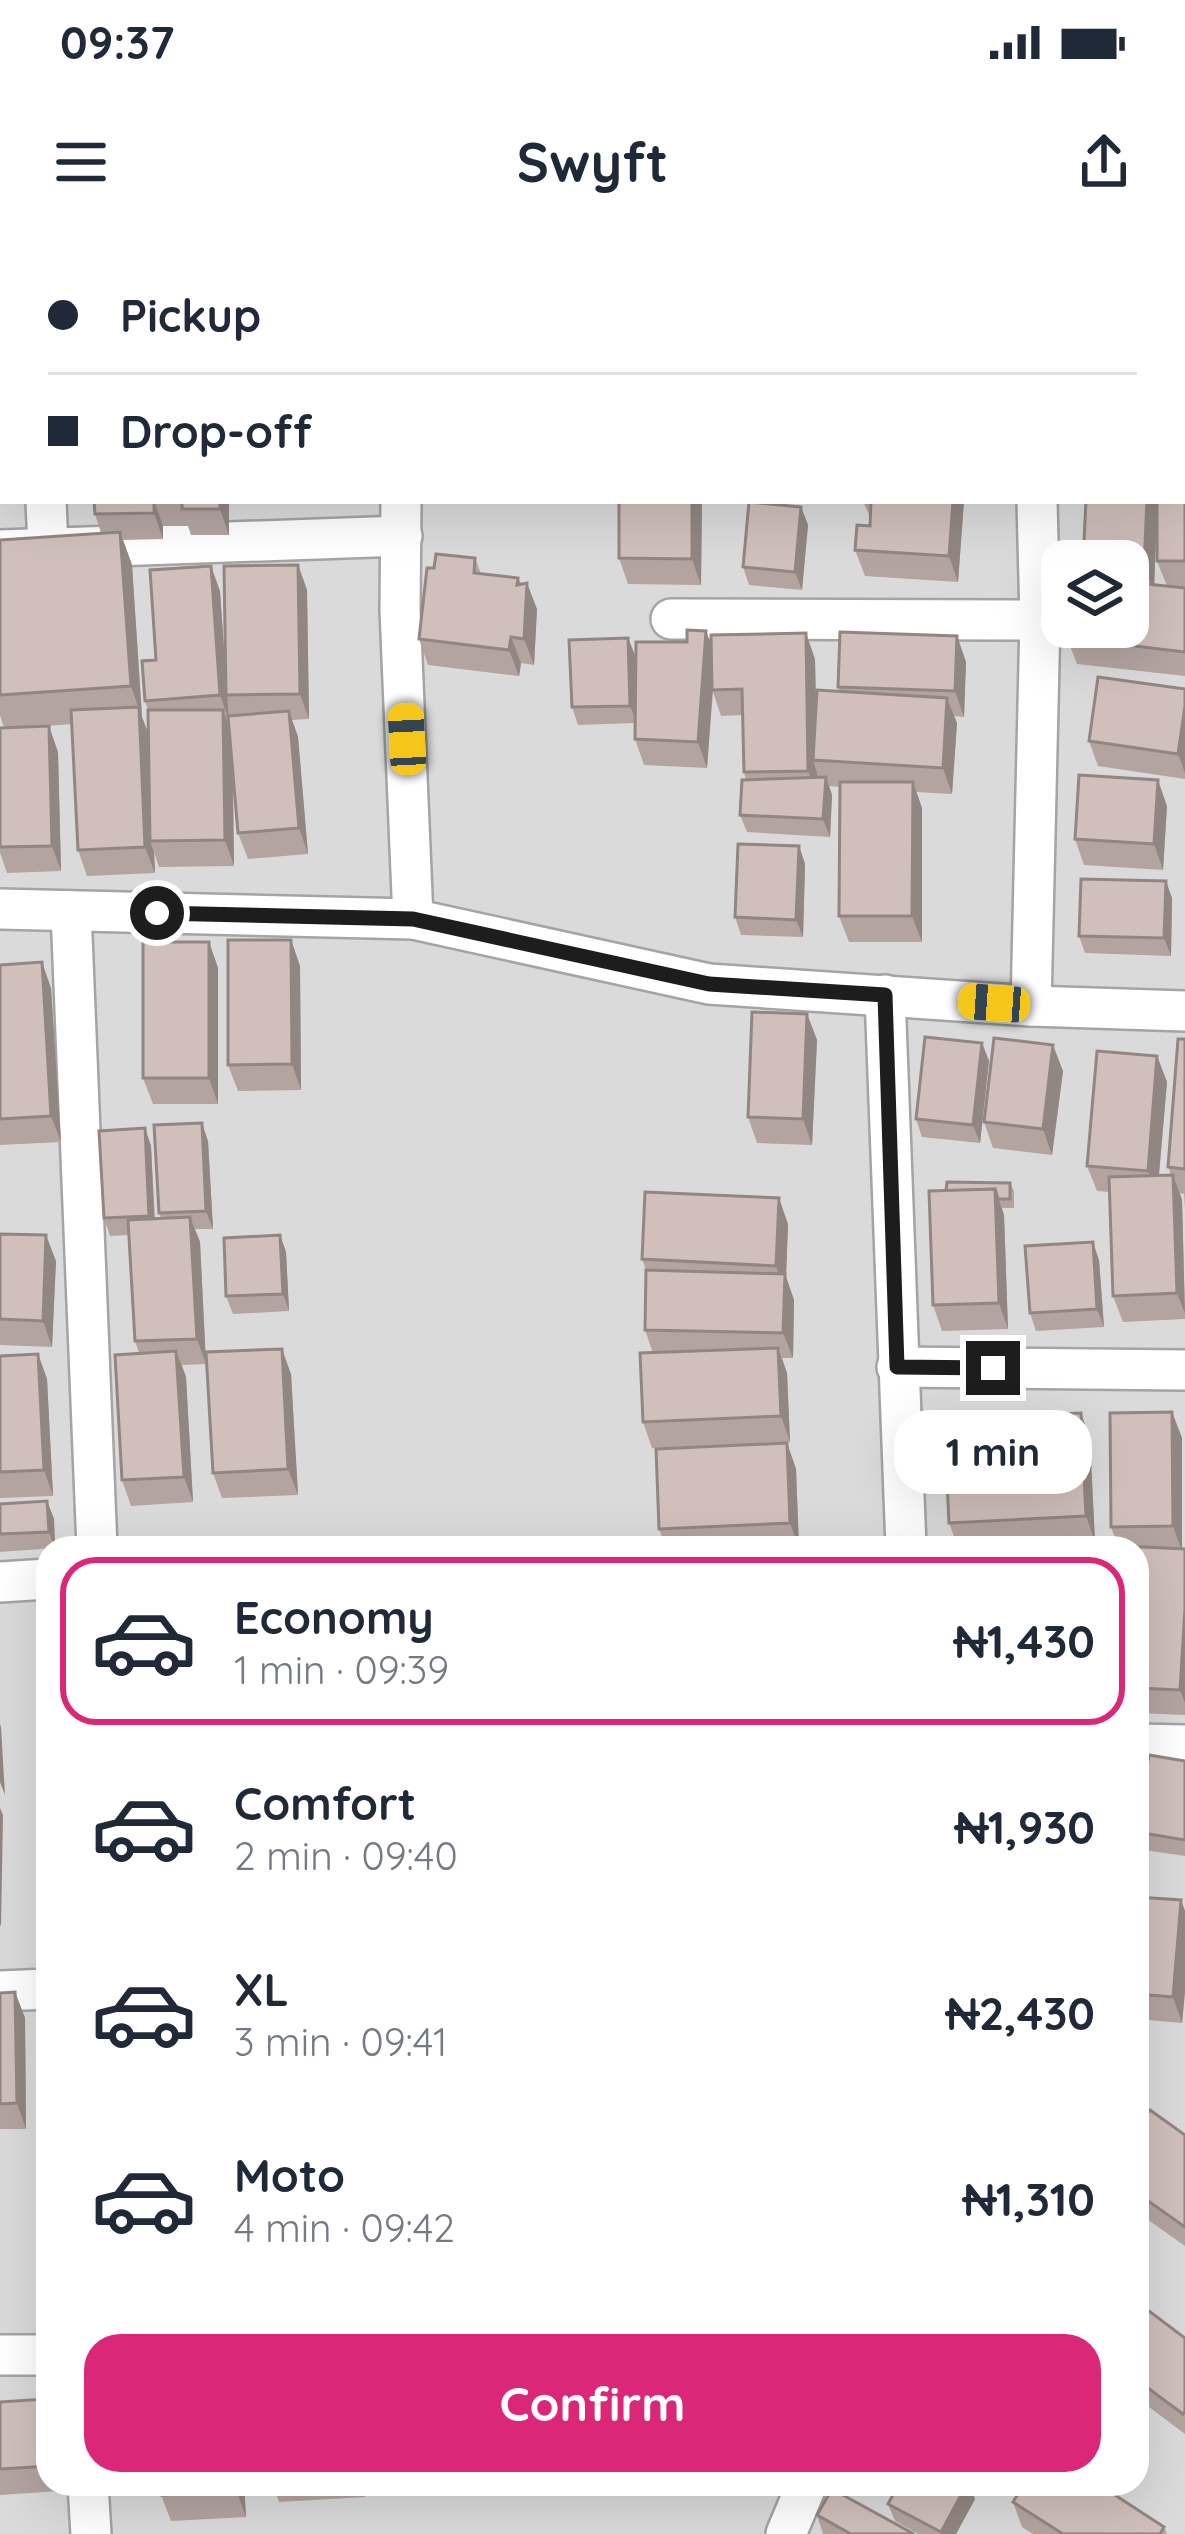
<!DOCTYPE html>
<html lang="en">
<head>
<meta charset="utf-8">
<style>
	body { margin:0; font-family:Quicksand,sans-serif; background:#f6f6f7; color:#1f2937; height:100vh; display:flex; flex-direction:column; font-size:45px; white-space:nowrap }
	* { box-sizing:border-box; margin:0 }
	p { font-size:39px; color:#747a83 }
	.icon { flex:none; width:66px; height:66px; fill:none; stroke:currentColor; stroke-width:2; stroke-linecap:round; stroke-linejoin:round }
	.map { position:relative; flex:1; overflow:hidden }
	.panel { position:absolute; left:36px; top:1296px; width:1113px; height:960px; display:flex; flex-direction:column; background:#fff; border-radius:36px; box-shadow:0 12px 48px #0002 }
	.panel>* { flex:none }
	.banner { position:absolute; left:0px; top:0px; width:1185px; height:264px; box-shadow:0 12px 48px #0002; display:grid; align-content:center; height:264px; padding:0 48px; background:#fff }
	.tools { position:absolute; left:1041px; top:300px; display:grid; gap:24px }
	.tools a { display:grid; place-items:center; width:108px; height:108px; border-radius:24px; background:#fff; box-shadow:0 12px 48px #0002; font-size:60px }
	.end { position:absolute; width:54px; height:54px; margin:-27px; border:15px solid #1d1d1d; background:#fff; box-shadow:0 0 0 6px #fff }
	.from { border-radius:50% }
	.bubble { position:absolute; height:84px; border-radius:36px; background:#fff; box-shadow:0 12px 48px #0002; font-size:39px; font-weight:800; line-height:84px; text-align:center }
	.car { position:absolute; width:36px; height:72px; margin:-36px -18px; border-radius:15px; box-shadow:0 0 9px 3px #0007; background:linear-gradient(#f5c518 24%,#345 0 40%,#f5c518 0 76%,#345 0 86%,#f5c518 0) }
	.banner b { display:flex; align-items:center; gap:42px; height:114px; font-size:45px }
	.banner b+b { border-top:3px solid #e0e1e3 }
	.banner i { width:30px; height:30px; background:#1f2937 }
	ul { padding:21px 0 0; list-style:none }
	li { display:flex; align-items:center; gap:36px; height:168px; margin:0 24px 18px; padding:0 24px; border:6px solid transparent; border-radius:36px }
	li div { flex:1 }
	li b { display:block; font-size:45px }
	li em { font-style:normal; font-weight:800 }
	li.active { border-color:#db2777 }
	li>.icon { width:108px; height:108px; stroke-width:1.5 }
	.primary-button { display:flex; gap:24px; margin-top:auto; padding:24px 48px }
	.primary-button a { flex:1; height:138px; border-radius:36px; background:#db2777; color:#fff; font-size:48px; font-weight:800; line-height:138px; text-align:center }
	.status { display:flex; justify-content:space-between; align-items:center; height:84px; padding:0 60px; background:#fff; direction:ltr }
	.status svg { height:33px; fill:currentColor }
	header { display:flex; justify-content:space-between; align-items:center; height:156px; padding:0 48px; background:#fff; font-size:54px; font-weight:800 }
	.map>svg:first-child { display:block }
	.residential { fill:#dbdada; fill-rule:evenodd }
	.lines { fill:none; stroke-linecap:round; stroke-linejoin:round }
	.minor-casing { stroke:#a4a4a4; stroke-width:44 }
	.minor { stroke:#fff; stroke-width:39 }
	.wall { fill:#b3a4a0 }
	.shaded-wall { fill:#928682 }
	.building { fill:#d0bfba; stroke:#928682; stroke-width:3 }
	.route { stroke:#1d1d1d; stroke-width:15 }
</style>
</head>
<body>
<div class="status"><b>09:37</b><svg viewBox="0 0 49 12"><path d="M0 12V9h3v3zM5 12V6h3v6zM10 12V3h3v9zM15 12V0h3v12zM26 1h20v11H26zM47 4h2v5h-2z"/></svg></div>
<header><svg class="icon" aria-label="menu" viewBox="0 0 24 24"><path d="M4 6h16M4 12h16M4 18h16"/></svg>Swyft<svg class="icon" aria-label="share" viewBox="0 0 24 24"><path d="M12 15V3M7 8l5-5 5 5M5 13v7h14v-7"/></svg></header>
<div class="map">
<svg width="1185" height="2294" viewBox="0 0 1185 2294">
	<rect width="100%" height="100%" fill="#efe8e1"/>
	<path class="residential" d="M 0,0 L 1185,0 L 1185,2294 L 0,2294 ZM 3,3 L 1182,3 L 1182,261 L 3,261 ZM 1062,321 L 1128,321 L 1128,387 L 1062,387 ZM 48,1308 L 1137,1308 L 1137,2244 L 48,2244 Z"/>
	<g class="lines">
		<g class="minor-casing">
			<g id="minor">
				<polyline points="32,0 32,3"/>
				<polyline points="398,0 398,3"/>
				<polyline points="1182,15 1185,15"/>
				<polyline points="46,261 48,307"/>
				<polyline points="401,261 400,370 413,679"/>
				<polyline points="0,310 402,296"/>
				<polyline points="671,379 1040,380"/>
				<polyline points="0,669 413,679 709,744 1031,766 1185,771"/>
				<polyline points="71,671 97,1308"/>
				<polyline points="885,755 906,1308"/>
				<polyline points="1031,766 1040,380 1037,261"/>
				<polyline points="897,1127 1185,1130"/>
				<polyline points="0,1342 48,1339"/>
				<polyline points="1137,1504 1185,1505"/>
				<polyline points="0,1751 48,1749"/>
				<polyline points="0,2115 48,2115"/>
				<polyline points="88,2244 91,2294"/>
				<polyline points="786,2294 807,2244"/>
			</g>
		</g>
		<use href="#minor" class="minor"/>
	</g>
	<g class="wall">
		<polygon points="665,0 710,0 709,3 666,2"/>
		<polygon points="0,16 3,39 3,75 0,75"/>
		<polygon points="1185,24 1185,120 1182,120 1182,25"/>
		<polygon points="0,115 3,137 3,239 0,240"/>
		<polygon points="1182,142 1185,142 1185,347 1173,347 1185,348 1185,436 1077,424 1067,398 1128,387 1128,321 1157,261 1154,345 1167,346 1157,321 1182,261"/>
		<polygon points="94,261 229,261 229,295 191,295 188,286 163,286 163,299 123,300 132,325 142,477 148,493 148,470 145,461 156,420 220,351 225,426 298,325 307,350 309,479 292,480 298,497 308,614 248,619 238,593 233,530 234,626 159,627 154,612 155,633 87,636 78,610 72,484 34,487 58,512 61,631 7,633 0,613 0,488 4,488 0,475 0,300 101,293 95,274"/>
		<polygon points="702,261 701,345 628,344 619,318"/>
		<polygon points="863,261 964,261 958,342 865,336 855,310 870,286 870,277"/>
		<polygon points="801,267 808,285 802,350 749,345 743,327"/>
		<polygon points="475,318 481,334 518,338 537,369 534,425 521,423 519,436 428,425 419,399 434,328"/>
		<polygon points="706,391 712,406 815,419 816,465 840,451 838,447 957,396 966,422 964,477 954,476 957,483 952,554 916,552 922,568 922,702 849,702 839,676 840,547 829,546 832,555 830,597 747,592 740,575 746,540 744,532 742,475 721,476 713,452 707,528 644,525 635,499 635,483 578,485 572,467 635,415 636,451 687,402"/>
		<polygon points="1185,449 1185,539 1098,526 1089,501"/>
		<polygon points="1167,566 1163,630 1084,625 1075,599"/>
		<polygon points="799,606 805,624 803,697 741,695 735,677"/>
		<polygon points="1172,658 1171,716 1085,713 1079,696"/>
		<polygon points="291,700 300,726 301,850 238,851 228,825"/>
		<polygon points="209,702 218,728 218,864 153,864 143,838"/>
		<polygon points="0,725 51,748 61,902 0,905"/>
		<polygon points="807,774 817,800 812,905 757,903 748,877"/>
		<polygon points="1185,799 1185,969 1184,954 1180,953 1182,960 1185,1079 1123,1082 1113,1056 1109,952 1097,951 1087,926 1157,816 1167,842 1159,935 1171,935 1168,927"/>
		<polygon points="982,803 989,821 980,903 922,897 916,879"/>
		<polygon points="1063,831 1052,915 993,908 984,882"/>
		<polygon points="145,888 151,906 155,978 161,978 159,973 208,901 213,989 195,989 200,1002 206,1124 182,1125 186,1137 193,1262 131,1266 122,1240 139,1113 135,1101 129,995 110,996 104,978"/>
		<polygon points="1010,943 1014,951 1014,968 1002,968 1004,975 1008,1089 942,1091 933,1065 946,951"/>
		<polygon points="788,984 786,1037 794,1060 793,1118 782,1118 787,1133 790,1202 652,1208 643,1182 653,1113 645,1090 646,1030 642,1019"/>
		<polygon points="0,994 56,1021 52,1107 0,1105"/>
		<polygon points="280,995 286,1012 289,1071 233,1074 226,1056"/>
		<polygon points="1099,1020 1104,1087 1036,1091 1030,1073"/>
		<polygon points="38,1114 47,1139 53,1256 0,1258 0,1116"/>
		<polygon points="291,1134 298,1255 222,1258 213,1233"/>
		<polygon points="1172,1172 1182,1198 1182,1309 1185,1309 1185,1475 1137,1473 1137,1308 1119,1308 1111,1287"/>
		<polygon points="1090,1199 1095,1302 958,1307 949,1283"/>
		<polygon points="787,1203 796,1229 799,1308 666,1308 659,1289"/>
		<polygon points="47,1261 54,1279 55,1308 0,1312 0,1264"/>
		<polygon points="1185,1521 1185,1616 1144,1610 1137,1592"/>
		<polygon points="1137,1657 1181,1660 1185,1671 1185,1751 1182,1783 1137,1779"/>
		<polygon points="15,1752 25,1778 26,1889 0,1889 0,1753"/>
		<polygon points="1137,1874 1144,1879 1185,1895 1185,2006 1137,1972"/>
		<polygon points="1137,2062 1185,2098 1185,2194 1137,2158"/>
		<polygon points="45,2159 48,2166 48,2244 59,2244 60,2251 0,2255 0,2162"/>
		<polygon points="244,2244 246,2277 171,2281 161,2255"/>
		<polygon points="273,2244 364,2244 365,2257 279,2262"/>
		<polygon points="975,2259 956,2294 918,2294 895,2281 888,2264"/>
		<polygon points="1013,2262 1164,2287 1167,2294 1033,2294 1022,2287"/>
		<polygon points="817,2275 914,2294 823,2294"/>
	</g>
	<g class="shaded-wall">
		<polygon points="0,16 3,39 3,62 0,53"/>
		<polygon points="154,261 163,286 163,299 154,273"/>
		<polygon points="220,261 229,261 229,295 220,269"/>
		<polygon points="692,261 702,261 701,345 692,319"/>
		<polygon points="953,261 964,261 958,342 949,316"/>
		<polygon points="1147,261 1157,261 1154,352 1144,326"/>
		<polygon points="801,267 808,285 802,350 795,332"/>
		<polygon points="120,292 132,325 142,477 148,493 150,601 154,612 155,633 145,607 139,469 131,446"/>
		<polygon points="298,325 307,350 309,479 300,454"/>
		<polygon points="211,326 220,351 229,481 220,455"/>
		<polygon points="518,338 526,361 527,343 537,369 534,425 524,399 517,345"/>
		<polygon points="706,391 715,416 707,528 698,502"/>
		<polygon points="806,393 815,419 817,520 813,520 817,533 818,556 808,531"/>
		<polygon points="957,396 966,422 964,477 955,451"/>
		<polygon points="511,397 521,423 519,436 509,410"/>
		<polygon points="628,398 635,415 637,483 630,466"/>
		<polygon points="947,458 957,483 952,554 943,528"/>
		<polygon points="1185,466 1185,533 1178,514"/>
		<polygon points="223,470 232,495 234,626 225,600"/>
		<polygon points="289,471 298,497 308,614 299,588"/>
		<polygon points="49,486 58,512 61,631 52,606"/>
		<polygon points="826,537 832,555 830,597 823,579"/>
		<polygon points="1158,540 1167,566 1163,630 1154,604"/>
		<polygon points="913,542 922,568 922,702 912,676"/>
		<polygon points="799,606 805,624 803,697 796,680"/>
		<polygon points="1166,641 1172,658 1171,716 1164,698"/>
		<polygon points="291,700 300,726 301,850 292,824"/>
		<polygon points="209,702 218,728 218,864 209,838"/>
		<polygon points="42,722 51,748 61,902 51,876"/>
		<polygon points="807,774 817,800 812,905 803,879"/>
		<polygon points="982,803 989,821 980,903 973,885"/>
		<polygon points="1053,805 1063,831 1052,915 1043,889"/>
		<polygon points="1157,816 1167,842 1157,956 1148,931"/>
		<polygon points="202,883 208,901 213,989 206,971"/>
		<polygon points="145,888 151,906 155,994 149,976"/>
		<polygon points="1173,935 1182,960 1185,1074 1177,1053"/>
		<polygon points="995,949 1004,975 1008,1089 999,1063"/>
		<polygon points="779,958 788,984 786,1037 794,1060 793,1118 783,1093 784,1050 776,1026"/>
		<polygon points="190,977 200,1002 206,1124 197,1099"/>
		<polygon points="46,995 56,1021 52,1107 43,1081"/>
		<polygon points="280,995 286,1012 289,1071 283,1054"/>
		<polygon points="1093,1002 1099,1020 1104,1087 1097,1069"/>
		<polygon points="778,1108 787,1133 790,1202 781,1176"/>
		<polygon points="282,1109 291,1134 298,1255 288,1229"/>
		<polygon points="176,1111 186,1137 193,1262 184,1237"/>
		<polygon points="38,1114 47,1139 53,1256 44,1230"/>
		<polygon points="1172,1172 1182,1198 1182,1312 1173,1286"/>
		<polygon points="1081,1173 1090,1199 1095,1302 1086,1276"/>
		<polygon points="787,1203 796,1229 799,1308 790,1283"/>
		<polygon points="47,1261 54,1279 55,1308 49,1292"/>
		<polygon points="1185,1368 1185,1463 1180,1450"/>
		<polygon points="0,1484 1,1487 5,1555 0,1542"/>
		<polygon points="0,1568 3,1575 1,1687 0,1684"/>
		<polygon points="1181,1660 1185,1671 1185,1751 1182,1783 1173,1757"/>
		<polygon points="15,1752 25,1778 26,1889 17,1863"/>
		<polygon points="236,2244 244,2244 246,2277 237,2252"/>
		<polygon points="967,2244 969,2244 975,2259 956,2294 942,2294 941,2292"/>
	</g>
	<g class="building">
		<polygon points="76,0 203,0 203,3 77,3"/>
		<polygon points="306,0 340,0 340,3 245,3"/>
		<polygon points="1185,24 1185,94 1182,94 1182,25"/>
		<polygon points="0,142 3,157 3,212 0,212"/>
		<rect x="1182" y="142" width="3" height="61"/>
		<polygon points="1182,223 1185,223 1185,321 1157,321 1157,261 1182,261"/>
		<polygon points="94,261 154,261 154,273 95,274"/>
		<rect x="182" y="261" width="38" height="8"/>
		<polygon points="619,261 692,261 692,319 619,318"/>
		<polygon points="871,261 953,261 949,316 855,310 857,285 870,286"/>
		<polygon points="1086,261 1147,261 1144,326 1128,326 1128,321 1083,321"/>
		<polygon points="749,262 801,267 795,332 743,327"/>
		<polygon points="120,292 131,446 0,455 0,300"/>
		<polygon points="436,314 475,318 474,333 518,338 517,345 527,343 524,399 511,397 509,410 419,399 427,328 434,328"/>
		<polygon points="298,325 300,454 226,455 224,326"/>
		<polygon points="211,326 220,455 145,461 142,421 156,420 150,330"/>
		<polygon points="1128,342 1185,348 1185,412 1067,398 1069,387 1128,387"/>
		<polygon points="687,390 706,391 698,502 635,499 636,402 687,402"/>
		<polygon points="840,392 957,396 955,451 838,447"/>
		<polygon points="806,393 808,531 744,532 742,449 712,450 711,395"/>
		<polygon points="628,398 630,466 572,467 569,400"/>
		<polygon points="1098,437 1185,449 1185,466 1178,514 1089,501"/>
		<polygon points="817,450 947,458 943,528 813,520"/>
		<polygon points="139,467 145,607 78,610 71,470"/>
		<polygon points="148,470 223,470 225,600 150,601"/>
		<polygon points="289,471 299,588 238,593 228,476"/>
		<polygon points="49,486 52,606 0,607 0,488"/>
		<polygon points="1079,535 1158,540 1154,604 1075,599"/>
		<polygon points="826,537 823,579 740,575 742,540"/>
		<polygon points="840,542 913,542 912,676 839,676"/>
		<polygon points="738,604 799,606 796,680 735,677"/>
		<polygon points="1081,639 1166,641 1164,698 1079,696"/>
		<polygon points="228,700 291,700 292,824 228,825"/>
		<rect x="143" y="702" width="66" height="136"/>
		<polygon points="42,722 51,876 0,879 0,725"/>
		<polygon points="752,772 807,774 803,879 748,877"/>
		<polygon points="925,797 982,803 973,885 916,879"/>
		<polygon points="994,798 1053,805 1043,889 984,882"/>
		<polygon points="1178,799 1185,799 1185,929 1168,927"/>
		<polygon points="1097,811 1157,816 1148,931 1087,926"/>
		<polygon points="202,883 206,971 159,973 154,885"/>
		<polygon points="145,888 149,976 104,978 99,891"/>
		<polygon points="1173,935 1177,1053 1113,1056 1109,937"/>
		<polygon points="947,942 1010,943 1010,959 998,959 995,949 946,951"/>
		<polygon points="995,949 999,1063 933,1065 929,951"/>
		<polygon points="645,952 779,958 776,1026 642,1019"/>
		<polygon points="190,977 197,1099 135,1101 128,980"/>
		<polygon points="0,994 46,995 43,1081 0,1079"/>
		<polygon points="280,995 283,1054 226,1056 224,998"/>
		<polygon points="1093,1002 1097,1069 1030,1073 1025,1006"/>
		<polygon points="646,1030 785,1034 783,1093 645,1090"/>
		<polygon points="778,1108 781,1176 643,1182 640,1113"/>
		<polygon points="282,1109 288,1229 213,1233 206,1112"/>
		<polygon points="176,1111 184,1237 122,1240 115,1115"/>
		<polygon points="38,1114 44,1230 0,1232 0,1116"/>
		<polygon points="1172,1172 1173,1286 1111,1287 1110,1173"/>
		<polygon points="1081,1173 1086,1276 949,1283 944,1179"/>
		<polygon points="787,1203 790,1283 659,1289 656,1209"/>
		<polygon points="47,1261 49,1292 0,1294 0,1264"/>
		<polygon points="1123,1306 1185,1309 1185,1368 1180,1450 1137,1448 1137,1308 1122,1308"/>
		<polygon points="1149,1515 1185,1521 1185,1600 1137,1592"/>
		<polygon points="1137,1657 1181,1660 1173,1757 1137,1754"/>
		<polygon points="15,1752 17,1863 0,1864 0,1753"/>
		<polygon points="1150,1870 1185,1895 1185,1987 1137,1953 1137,1889"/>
		<polygon points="1137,1874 1144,1879 1137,1889"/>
		<polygon points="1137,2062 1185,2098 1185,2171 1183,2174 1137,2140"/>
		<polygon points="45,2159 48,2226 0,2229 0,2162"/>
		<polygon points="161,2244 236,2244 237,2252 161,2255"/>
		<polygon points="899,2244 967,2244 941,2292 888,2264"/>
		<polygon points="1024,2244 1098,2244 1164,2287 1160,2294 1063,2294 1013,2262"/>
		<polygon points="832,2249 914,2294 851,2294 817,2275"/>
	</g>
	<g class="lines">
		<polyline class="route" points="157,673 413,679 709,744 885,755 897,1127 993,1128"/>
	</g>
</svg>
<div class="tools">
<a><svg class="icon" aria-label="layers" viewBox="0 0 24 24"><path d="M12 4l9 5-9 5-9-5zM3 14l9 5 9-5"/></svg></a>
</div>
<i class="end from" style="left:157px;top:673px"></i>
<i class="end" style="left:993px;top:1128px"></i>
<div class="bubble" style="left:894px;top:1170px;width:198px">1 min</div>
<i class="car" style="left:407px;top:499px;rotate:357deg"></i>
<i class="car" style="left:994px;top:763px;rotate:274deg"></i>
<div class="banner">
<b><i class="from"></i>Pickup</b>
<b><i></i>Drop-off</b>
</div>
<section class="panel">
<ul>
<li class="active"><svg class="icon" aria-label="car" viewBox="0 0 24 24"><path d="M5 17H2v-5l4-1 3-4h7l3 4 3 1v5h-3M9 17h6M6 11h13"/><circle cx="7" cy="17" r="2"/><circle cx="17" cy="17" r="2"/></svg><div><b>Economy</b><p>1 min · 09:39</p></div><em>₦1,430</em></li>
<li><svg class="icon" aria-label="car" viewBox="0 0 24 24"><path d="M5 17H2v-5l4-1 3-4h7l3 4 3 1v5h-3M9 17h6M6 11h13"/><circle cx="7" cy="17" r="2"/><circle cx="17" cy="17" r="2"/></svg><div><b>Comfort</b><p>2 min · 09:40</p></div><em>₦1,930</em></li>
<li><svg class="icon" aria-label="car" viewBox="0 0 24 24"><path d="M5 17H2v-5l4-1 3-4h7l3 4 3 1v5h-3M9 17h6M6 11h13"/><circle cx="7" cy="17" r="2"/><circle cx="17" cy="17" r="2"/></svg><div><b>XL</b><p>3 min · 09:41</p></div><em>₦2,430</em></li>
<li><svg class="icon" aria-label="car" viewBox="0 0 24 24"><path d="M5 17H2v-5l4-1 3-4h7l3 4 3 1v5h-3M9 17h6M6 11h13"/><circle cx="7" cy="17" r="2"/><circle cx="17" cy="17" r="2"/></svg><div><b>Moto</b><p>4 min · 09:42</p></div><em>₦1,310</em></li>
</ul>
<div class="primary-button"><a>Confirm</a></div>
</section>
</div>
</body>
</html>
